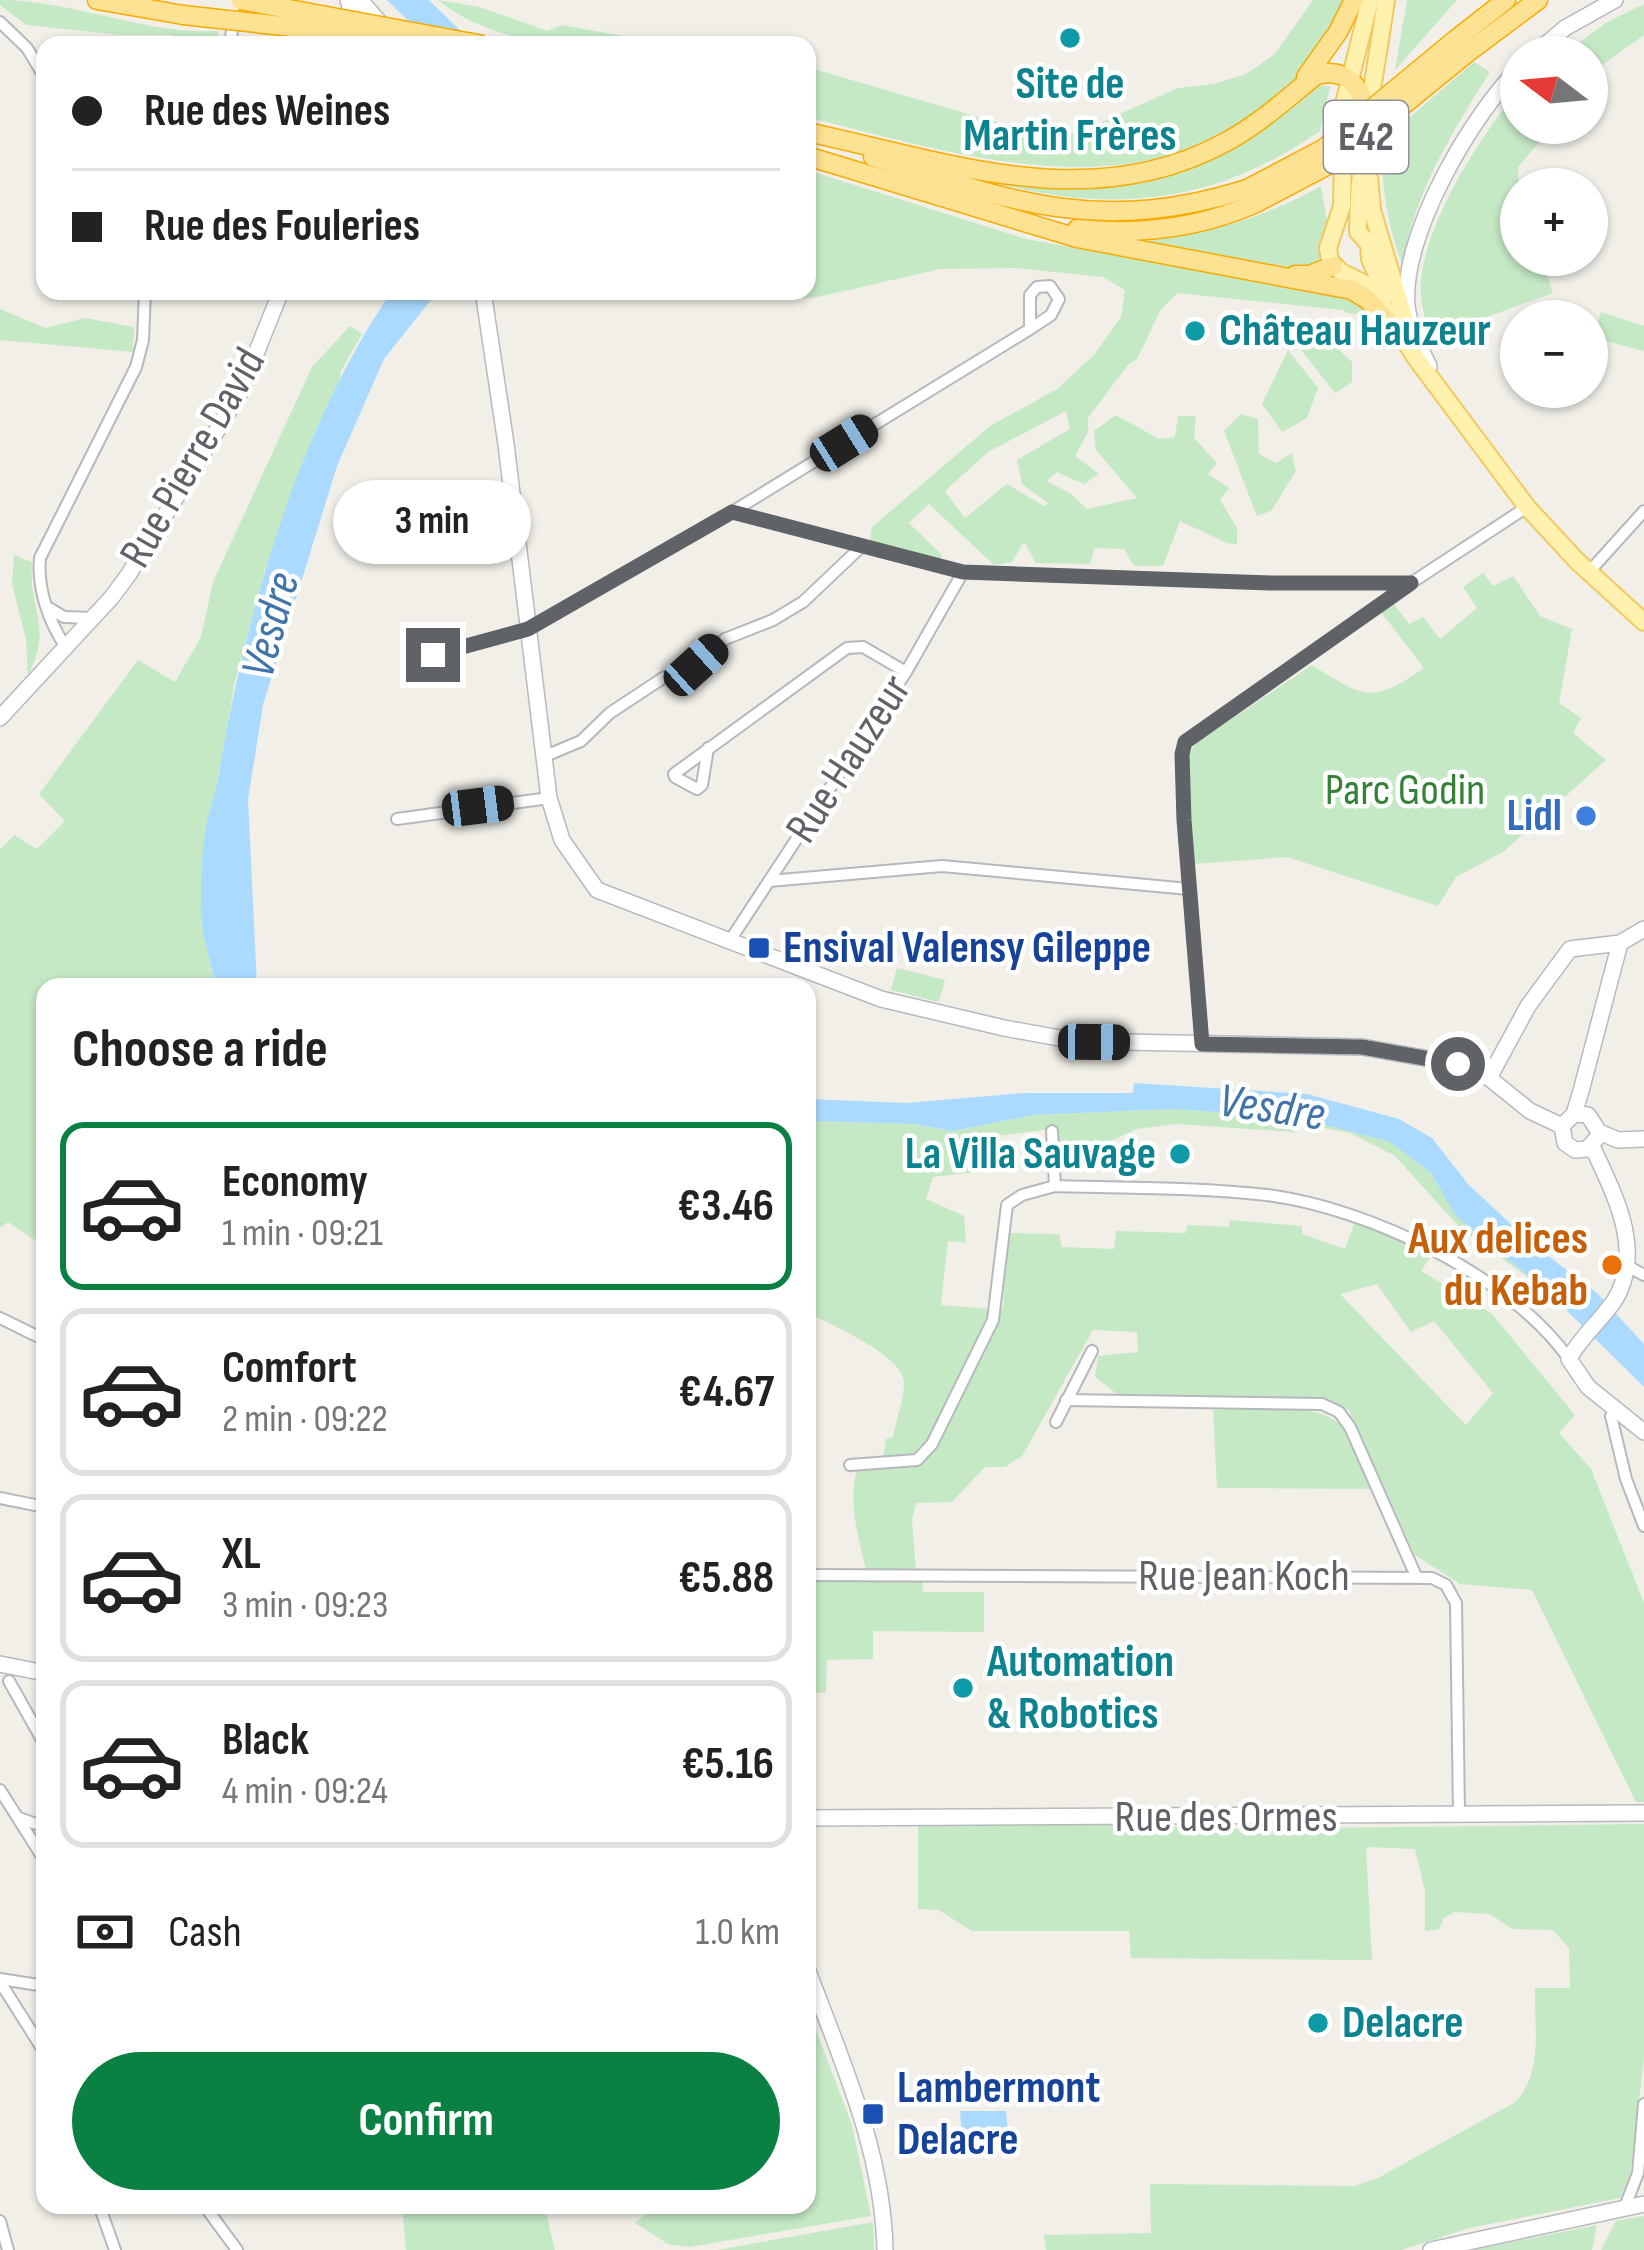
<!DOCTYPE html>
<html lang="en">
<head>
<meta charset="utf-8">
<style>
	body { margin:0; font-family:"Sofia Sans Condensed",sans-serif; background:#f2f2f2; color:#222; height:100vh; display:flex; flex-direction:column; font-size:45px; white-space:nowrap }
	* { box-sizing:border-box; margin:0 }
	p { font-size:39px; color:#767676 }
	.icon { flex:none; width:66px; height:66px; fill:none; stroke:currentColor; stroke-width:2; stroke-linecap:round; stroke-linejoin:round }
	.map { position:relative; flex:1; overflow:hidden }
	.panel { position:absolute; left:36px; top:978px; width:780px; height:1236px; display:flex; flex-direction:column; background:#fff; border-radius:24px; box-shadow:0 3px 9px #0004 }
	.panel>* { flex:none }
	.guide { position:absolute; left:36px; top:36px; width:780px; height:264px; border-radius:24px; box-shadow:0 3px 9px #0004; display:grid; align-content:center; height:264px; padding:0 36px; background:#fff }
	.needle { width:78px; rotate:286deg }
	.fabs { position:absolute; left:1500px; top:36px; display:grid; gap:24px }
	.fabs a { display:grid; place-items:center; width:108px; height:108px; border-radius:50%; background:#fff; box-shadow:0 3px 9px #0004; font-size:60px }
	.end { position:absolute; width:54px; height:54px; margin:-27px; border:15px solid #5f6368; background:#fff; box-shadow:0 0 0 6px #fff }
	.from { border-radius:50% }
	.bubble { position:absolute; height:84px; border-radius:42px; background:#fff; box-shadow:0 3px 9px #0004; font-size:39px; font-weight:700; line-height:84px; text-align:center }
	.car { position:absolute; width:36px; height:72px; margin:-36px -18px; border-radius:15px; box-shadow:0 0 9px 3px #0007; background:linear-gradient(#222 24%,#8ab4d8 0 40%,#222 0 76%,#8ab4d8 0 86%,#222 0) }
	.guide b { display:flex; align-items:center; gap:42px; height:114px; font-size:45px }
	.guide b+b { border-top:3px solid #e0e0e0 }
	.guide i { width:30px; height:30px; background:#222 }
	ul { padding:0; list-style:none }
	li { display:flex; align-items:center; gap:36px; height:168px; margin:0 24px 18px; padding:0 12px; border:6px solid #e0e0e0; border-radius:24px }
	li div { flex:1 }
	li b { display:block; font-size:45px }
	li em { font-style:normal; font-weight:700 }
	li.on { border-color:#0b8043 }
	li>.icon { width:108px; height:108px; stroke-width:1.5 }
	h2 { padding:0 36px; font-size:54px; line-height:144px }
	.pay { display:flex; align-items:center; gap:30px; height:132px; padding:0 36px; font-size:45px }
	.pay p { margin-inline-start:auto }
	.button { display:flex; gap:24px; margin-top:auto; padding:24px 36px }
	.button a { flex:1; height:138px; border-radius:72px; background:#0b8043; color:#fff; font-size:48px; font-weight:700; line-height:138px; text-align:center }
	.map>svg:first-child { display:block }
	.green { fill:#c5e8c5; fill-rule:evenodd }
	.water { fill:#aadaff }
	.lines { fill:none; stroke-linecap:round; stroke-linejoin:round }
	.street-casing { stroke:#b5b8bc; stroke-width:14 }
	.secondary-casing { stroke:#b6babf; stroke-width:18 }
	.primary-casing { stroke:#f2c960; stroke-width:20 }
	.highway-casing { stroke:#f9ab00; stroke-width:21 }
	.street { stroke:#fff; stroke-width:10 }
	.secondary { stroke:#fff; stroke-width:15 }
	.primary { stroke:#fff2af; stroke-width:16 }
	.highway { stroke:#fde293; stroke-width:18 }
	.highway-bridge-casing { stroke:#f9ab00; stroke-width:21; stroke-linecap:butt }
	.highway-bridge { stroke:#fde293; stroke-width:18 }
	.route { stroke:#5f6368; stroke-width:15 }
	.culture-dot { fill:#0f9aa8; stroke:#fff; stroke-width:4.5 }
	.shop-dot { fill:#3f7fe0; stroke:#fff; stroke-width:4.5 }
	.transit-dot { fill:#1a4fb4; stroke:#fff; stroke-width:4.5 }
	.food-dot { fill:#e8710a; stroke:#fff; stroke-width:4.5 }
	.labels { text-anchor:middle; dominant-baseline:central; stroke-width:9; stroke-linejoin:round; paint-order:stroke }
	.shield { fill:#fff; stroke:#8f9295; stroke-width:3 }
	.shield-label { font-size:42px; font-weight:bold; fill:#5f6368 }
	.culture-label { font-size:45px; font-weight:bold; fill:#0d838f; stroke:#fff; text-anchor:start }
	.street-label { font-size:45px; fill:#5f6368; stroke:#fff }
	.park-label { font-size:45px; fill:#348238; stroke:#fff }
	.shop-label { font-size:45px; font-weight:bold; fill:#366cbe; stroke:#fff; text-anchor:end }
	.transit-label { font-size:45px; font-weight:bold; fill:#164399; stroke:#fff; text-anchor:start }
	.food-label { font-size:45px; font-weight:bold; fill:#c56008; stroke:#fff; text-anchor:end }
	.water-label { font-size:48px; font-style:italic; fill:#4174aa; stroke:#fff }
</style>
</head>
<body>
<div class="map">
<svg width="1644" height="2250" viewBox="0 0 1644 2250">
	<rect width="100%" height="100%" fill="#f1efe8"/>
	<g class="green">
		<path d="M 0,0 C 74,0 145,35 218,31 L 218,45 L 196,45 L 172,35 L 122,35 L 26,25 L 0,5 Z"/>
		<path d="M 438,0 L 480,7 L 547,31 L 562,25 L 673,45 C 594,45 503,53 438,0 Z"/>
		<path d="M 1313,0 L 1349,0 C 1333,25 1318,54 1298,76 C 1163,222 971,158 807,117 L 807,67 L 1005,125 L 1075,134 L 1178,88 L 1214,84 L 1246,74 L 1275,54 Z"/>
		<polygon points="1407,0 1457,0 1395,70"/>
		<polygon points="1644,4 1644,35 1587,76 1587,57 1560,57 1607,22"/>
		<path d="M 1474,62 L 1490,72 C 1453,130 1411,198 1403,267 C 1387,224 1381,187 1382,141 Z"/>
		<path d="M 1315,84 L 1330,87 L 1320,131 C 1202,212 1093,214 960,173 C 1008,177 1061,188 1109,185 C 1188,181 1259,136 1315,84 Z"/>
		<path d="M 1521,87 L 1521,123 L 1556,123 L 1518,167 L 1521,255 L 1540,255 L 1553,293 L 1429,338 C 1426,320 1419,298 1421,281 C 1427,218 1481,135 1521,87 Z"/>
		<path d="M 807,170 L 1026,239 L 1355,298 L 1364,308 L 1361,313 L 1349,314 L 1343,310 L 1178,293 L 1161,309 L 1137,359 L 1128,365 L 1088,418 L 1088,432 L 1075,456 L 1099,474 L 1084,484 L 1057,472 L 1047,481 L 1071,494 L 1087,509 L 1137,498 L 1096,450 L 1094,431 L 1116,415 L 1159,439 L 1175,437 L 1178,416 L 1196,416 L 1194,438 L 1217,463 L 1208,474 L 1229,488 L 1220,500 L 1237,528 L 1237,544 L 1227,543 L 1180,521 L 1163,566 L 1134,566 L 1124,549 L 1095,548 L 1090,564 L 1036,563 L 1024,542 L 1012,562 L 994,565 L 929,504 L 909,523 L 942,555 L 939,566 L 869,549 L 872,527 L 990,426 L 1057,389 L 1094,355 L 1121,317 L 1125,290 L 1103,277 L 1016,268 L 940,269 L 818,297 L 792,299 L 784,291 L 807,291 ZM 1066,411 L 1070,429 L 1017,460 L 1022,484 L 1049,504 L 1044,506 L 1007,484 L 965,518 L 945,491 L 988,452 Z"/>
		<path d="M 1321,186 L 1328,227 L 1320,248 L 1320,263 L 1299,269 L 1140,242 C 1205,234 1263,219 1321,186 Z"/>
		<polygon points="0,309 45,328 85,318 134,327 133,352 0,340"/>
		<polygon points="1601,312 1644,326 1644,351 1594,338"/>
		<polygon points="350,326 362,334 342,369 336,393 322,418 265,570 235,681 213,806 205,830 201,922 215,987 45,987 45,1247 8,1222 0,1228 0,850 14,835 37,849 65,821 39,794 138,660 175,682 201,637 213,582 312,367"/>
		<polygon points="1320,332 1352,362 1352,382 1335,393 1299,347"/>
		<polygon points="1288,350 1318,388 1307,418 1282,432 1262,404"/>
		<polygon points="1241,414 1258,419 1259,454 1276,463 1292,453 1296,471 1271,511 1257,516 1224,431"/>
		<path d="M 14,555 L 32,562 C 28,612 54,626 28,675 L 26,639 L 12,584 Z"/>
		<path d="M 1483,573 L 1493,586 L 1513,576 L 1540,616 L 1572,629 L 1559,703 L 1581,718 L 1573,733 L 1606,760 L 1503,852 L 1456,877 L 1438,906 L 1287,857 L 1194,864 L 1187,757 L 1196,743 L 1312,665 C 1363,697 1372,705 1424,668 L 1381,612 L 1394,604 L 1409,624 L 1423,617 L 1440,639 L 1477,608 L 1463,587 Z"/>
		<polygon points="897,968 945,980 939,1002 891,990"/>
		<path d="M 1173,1109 L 1299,1118 L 1390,1142 L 1431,1173 L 1456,1216 L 1535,1282 L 1462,1230 L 1395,1156 L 1350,1133 L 1298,1123 L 1294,1132 L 1176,1124 L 1137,1129 L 1080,1155 L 1063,1149 L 1045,1130 L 979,1138 L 982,1164 L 977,1172 L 933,1177 L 926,1199 L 964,1216 L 966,1243 L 948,1241 L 941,1305 L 988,1309 L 991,1322 L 947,1415 L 916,1457 L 883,1461 L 886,1439 L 893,1437 C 896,1420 904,1399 904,1382 C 904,1356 829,1323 807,1313 L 807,1121 L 912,1124 L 953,1131 L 1033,1115 Z"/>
		<path d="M 1230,1220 L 1302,1226 L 1302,1234 L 1345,1249 L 1355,1221 L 1433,1253 L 1421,1271 L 1492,1314 L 1575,1415 L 1559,1433 L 1591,1469 L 1644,1603 L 1644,1802 L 1636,1802 L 1532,1590 L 1460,1584 L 1415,1555 L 1349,1410 L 1320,1398 L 1117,1394 L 1095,1377 L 1098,1356 L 1138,1352 L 1137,1332 L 1093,1330 L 1022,1456 L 1005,1467 L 985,1467 L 952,1502 L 916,1503 L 912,1520 L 916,1570 L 866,1570 C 858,1535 847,1501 858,1466 L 929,1453 L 953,1413 L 1003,1307 L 1007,1233 L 1059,1234 L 1062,1247 L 1114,1249 L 1116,1231 L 1186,1233 L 1187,1225 L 1229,1227 ZM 1377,1284 L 1411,1332 L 1434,1321 L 1493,1393 L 1466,1425 L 1340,1294 Z"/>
		<path d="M 1213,1410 C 1247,1410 1322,1400 1343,1428 C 1356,1444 1363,1470 1371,1489 L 1217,1488 Z"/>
		<polygon points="807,1581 922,1582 923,1592 984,1592 984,1632 873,1631 873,1659 827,1660 826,1693 807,1693"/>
		<path d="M 918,1823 L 1119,1824 L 1223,1829 L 1644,1824 L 1644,2059 L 1630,2174 L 1620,2198 L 1469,2228 L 1401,2250 L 1046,2250 L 1044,2235 L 1151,2233 L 1150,2184 L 1354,2186 L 1378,2178 L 1514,2103 C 1544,2075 1534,2026 1535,1988 L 1570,1988 L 1569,1948 L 1553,1930 L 1512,1929 L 1490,1914 L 1454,1912 L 1444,1918 L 1439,1929 L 1425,1931 L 1425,1891 L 1415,1849 L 1366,1847 L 1372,1960 L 1131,1958 L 1129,1931 L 972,1931 L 939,1910 L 918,1909 Z"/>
		<polygon points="807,2006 852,2125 871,2216 689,2247 668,2244 635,2223 652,2210 651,2205 807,2205"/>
		<polygon points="402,2205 544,2205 555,2250 406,2250"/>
		<polygon points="1644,2216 1644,2250 1601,2250 1616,2221"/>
		<polygon points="873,2222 874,2250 717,2250"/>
		<polygon points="1597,2225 1592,2250 1473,2250"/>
	</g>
	<g class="water">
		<polygon points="387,0 429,0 475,45 433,45"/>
		<path d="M 392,291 L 438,291 L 384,359 L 337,466 L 263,705 L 248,799 L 257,987 L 215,987 C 212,964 202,938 201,915 C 201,889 201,859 205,833 C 207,815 215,797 218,779 C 244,617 299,426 392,291 Z"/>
		<polygon points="1134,1083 1307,1094 1399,1119 1432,1138 1468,1184 1530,1242 1597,1293 1644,1344 1644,1387 1552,1296 1456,1216 1431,1173 1390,1142 1299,1118 1173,1109 1033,1115 953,1131 912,1124 807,1121 807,1099 906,1103 1024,1093 1133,1093"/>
		<polygon points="960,2111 1006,2111 1008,2133 962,2134"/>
	</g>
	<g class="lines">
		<g class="street-casing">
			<g id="street">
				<polyline points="0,22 27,48 45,78"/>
				<polyline points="230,45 232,30"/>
				<polyline points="732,512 963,572 1270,583 1407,583"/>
				<polyline points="1589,572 1644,511"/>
				<polyline points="49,608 64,617 93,618"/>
				<path d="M 66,647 C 49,623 37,588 40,558 L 136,367 L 143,340 L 145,291"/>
				<polyline points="433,655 528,629 732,512 1030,329 1051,315 1059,299 1050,286 1037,287 1030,295 1030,329"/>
				<polyline points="708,748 702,785 697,789 675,777 674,774 847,648 863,647 906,672"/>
				<polyline points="543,757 581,741 610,713 663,678 696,665 725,639 773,620 803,602 861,547"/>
				<polyline points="397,819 549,798"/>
				<polyline points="769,881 942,866 1189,889"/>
				<polyline points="729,942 906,672 963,572"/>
				<polyline points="1202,1044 1184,820 1182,754 1185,742 1411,583 1527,507"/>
				<polyline points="1052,1131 1055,1186"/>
				<polyline points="1631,1268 1644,1275"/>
				<polyline points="0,1318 45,1340"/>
				<polyline points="1066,1400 1322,1404 1339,1412 1350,1427 1416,1576"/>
				<polyline points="1611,1416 1626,1479 1644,1526"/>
				<polyline points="1056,1422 1092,1351"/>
				<path d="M 850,1465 L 917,1460 L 932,1444 L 993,1320 L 1007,1205 L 1022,1195 L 1055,1186 C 1125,1188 1197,1187 1267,1195 C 1368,1208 1510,1275 1569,1359"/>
				<polyline points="0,1498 45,1507"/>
				<polyline points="807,1575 1432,1578 1446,1585 1456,1603 1459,1814"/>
				<polyline points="9,1681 45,1745"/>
				<polyline points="0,1790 45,1861"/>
				<polyline points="19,1818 45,1827"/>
				<polyline points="0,1979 45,1986"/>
				<polyline points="0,1982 45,2053"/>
				<polyline points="99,2205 115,2250"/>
				<polyline points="204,2205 237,2250"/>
				<polyline points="1624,2209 1638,2173 1644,2104"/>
				<polyline points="0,2221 8,2250"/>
			</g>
		</g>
		<g class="secondary-casing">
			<g id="secondary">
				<polyline points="348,0 357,31"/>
				<polyline points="360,0 387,31"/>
				<polyline points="1531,57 1565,28 1615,0"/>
				<polyline points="483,291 506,444 549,798 562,840 597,890 881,999 1004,1028 1076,1041 1362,1047 1458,1064 1489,1078 1530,1111 1562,1126"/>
				<path d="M 1429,366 C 1420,347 1409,327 1407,305 C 1401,235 1472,114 1521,66"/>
				<polyline points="0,718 112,597 129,574 241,391 281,291"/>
				<polyline points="1489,1078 1528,1006 1570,949 1620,943 1644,929"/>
				<polyline points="1574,1114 1588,1115 1599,1132 1618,1140 1644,1139"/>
				<polyline points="1562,1126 1574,1114 1581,1091 1620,943"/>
				<polyline points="1562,1126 1565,1143 1575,1150 1587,1149 1597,1138"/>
				<path d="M 1592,1146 C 1614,1194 1644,1248 1616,1298 C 1602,1320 1581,1336 1569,1359 L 1588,1387 L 1644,1432"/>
				<polyline points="0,1664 45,1673"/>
				<polyline points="807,1818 1644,1813"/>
				<path d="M 807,1968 C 841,2060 883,2150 885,2250"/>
				<polyline points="1431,2250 1644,2204"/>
			</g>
		</g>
		<g class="primary-casing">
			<g id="primary">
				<polyline points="1370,0 1344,104 1342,206 1328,248 1330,261 1341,272 1371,287 1415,357 1527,507 1577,561 1644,622"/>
				<polyline points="1369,177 1372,210 1408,331"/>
				<path d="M 1386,295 L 1370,259 L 1369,244 L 1358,232 C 1358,154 1375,78 1386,0"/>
			</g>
		</g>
		<g class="highway-casing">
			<g id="highway">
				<polyline points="97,0 183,15"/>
				<polyline points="1455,40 1506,0"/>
				<polyline points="1467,53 1538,0"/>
				<polyline points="1306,77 1338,32 1354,0"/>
				<path d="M 807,132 C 944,161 1086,215 1220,145 C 1256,127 1285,100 1316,75 C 1349,66 1363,90 1369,119"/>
				<polyline points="807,156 1077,238 1352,290 1368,300 1401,336"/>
				<path d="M 873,157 C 1012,202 1101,235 1247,189"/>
				<path d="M 1077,229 C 1137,235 1199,228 1254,204"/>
				<polyline points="1295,275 1309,275 1333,266"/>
			</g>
		</g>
		<use href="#street" class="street"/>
		<use href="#secondary" class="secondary"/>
		<use href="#primary" class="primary"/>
		<use href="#highway" class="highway"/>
		<g class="highway-bridge-casing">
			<g id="highway-bridge">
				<polyline points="240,0 483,45"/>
				<polyline points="183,15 301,28 394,45"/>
				<polyline points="1247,189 1323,149 1455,40"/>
				<polyline points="1254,204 1332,163 1467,53"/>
			</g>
		</g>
		<use href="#highway-bridge" class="highway-bridge"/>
	</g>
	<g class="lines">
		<polyline class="route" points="433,655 528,629 732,512 963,572 1270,583 1411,583 1185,742 1182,754 1184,820 1202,1044 1362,1047 1458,1064"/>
	</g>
	<g class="culture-dot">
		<circle cx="1070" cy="38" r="12"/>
		<circle cx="1195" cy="331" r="12"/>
		<circle cx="1180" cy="1154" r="12"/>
		<circle cx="963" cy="1688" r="12"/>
		<circle cx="1318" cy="2023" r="12"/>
	</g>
	<circle class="shop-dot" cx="1586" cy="816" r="12"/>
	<g class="transit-dot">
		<rect x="747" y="936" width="24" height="24" rx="6"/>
		<rect x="861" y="2102" width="24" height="24" rx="6"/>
	</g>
	<circle class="food-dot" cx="1612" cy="1265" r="12"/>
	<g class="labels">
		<rect class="shield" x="1324" y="101" width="84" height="72" rx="9"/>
		<g class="shield-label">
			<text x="1366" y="137">E42</text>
		</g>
		<g class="culture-label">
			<text x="1070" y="84" text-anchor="middle">Site de<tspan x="1070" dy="52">Martin Frères</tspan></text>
			<text x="1219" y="331">Château Hauzeur</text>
			<text x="1156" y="1154" text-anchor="end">La Villa Sauvage</text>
			<text x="987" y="1662">Automation<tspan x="987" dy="52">&amp; Robotics</tspan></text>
			<text x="1342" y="2023">Delacre</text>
		</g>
		<g class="street-label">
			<text transform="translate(193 458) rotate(-60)">Rue Pierre David</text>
			<text transform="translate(849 759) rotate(-57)">Rue Hauzeur</text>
			<text x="1244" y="1576">Rue Jean Koch</text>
			<text x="1226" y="1817">Rue des Ormes</text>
		</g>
		<g class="park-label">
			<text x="1405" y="790">Parc Godin</text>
		</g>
		<g class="shop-label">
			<text x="1562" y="816">Lidl</text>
		</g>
		<g class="transit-label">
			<text x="783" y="948">Ensival Valensy Gileppe</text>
			<text x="897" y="2088">Lambermont<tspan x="897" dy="52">Delacre</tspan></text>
		</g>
		<g class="food-label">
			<text x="1588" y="1239">Aux delices<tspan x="1588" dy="52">du Kebab</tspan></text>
		</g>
		<g class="water-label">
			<text transform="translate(271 625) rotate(-75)">Vesdre</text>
			<text transform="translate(1272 1108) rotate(8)">Vesdre</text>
		</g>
	</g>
</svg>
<div class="fabs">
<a><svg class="needle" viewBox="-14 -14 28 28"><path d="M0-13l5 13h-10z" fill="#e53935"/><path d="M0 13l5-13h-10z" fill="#767676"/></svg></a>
<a>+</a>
<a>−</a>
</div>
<i class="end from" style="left:1458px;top:1064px"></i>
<i class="end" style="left:433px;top:655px"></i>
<div class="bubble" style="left:333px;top:480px;width:198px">3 min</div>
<i class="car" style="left:844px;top:443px;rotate:58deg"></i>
<i class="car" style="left:696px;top:665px;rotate:48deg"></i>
<i class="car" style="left:478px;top:806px;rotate:83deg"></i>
<i class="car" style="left:1094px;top:1042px;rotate:91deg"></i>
<div class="guide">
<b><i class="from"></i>Rue des Weines</b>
<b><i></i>Rue des Fouleries</b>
</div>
<section class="panel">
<h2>Choose a ride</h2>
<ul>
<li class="on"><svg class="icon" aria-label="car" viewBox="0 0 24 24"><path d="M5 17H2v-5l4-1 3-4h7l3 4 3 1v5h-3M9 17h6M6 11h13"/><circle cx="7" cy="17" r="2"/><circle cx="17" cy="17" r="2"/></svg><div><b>Economy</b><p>1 min · 09:21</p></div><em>€3.46</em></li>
<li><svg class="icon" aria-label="car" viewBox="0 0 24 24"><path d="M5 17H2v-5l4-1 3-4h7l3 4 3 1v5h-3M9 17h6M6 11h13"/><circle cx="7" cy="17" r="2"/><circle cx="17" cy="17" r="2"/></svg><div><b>Comfort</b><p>2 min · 09:22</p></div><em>€4.67</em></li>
<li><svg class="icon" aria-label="car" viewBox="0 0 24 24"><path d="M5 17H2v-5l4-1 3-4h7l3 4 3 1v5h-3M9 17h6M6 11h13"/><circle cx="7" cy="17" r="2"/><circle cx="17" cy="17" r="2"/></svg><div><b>XL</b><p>3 min · 09:23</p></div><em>€5.88</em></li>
<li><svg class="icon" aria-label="car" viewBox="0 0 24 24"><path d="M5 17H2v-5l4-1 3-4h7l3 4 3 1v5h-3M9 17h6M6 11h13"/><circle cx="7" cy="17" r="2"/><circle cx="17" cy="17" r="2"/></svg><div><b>Black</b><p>4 min · 09:24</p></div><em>€5.16</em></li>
</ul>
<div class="pay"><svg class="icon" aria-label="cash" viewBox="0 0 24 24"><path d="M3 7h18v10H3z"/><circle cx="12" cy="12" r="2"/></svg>Cash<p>1.0 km</p></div>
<div class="button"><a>Confirm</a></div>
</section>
</div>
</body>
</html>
